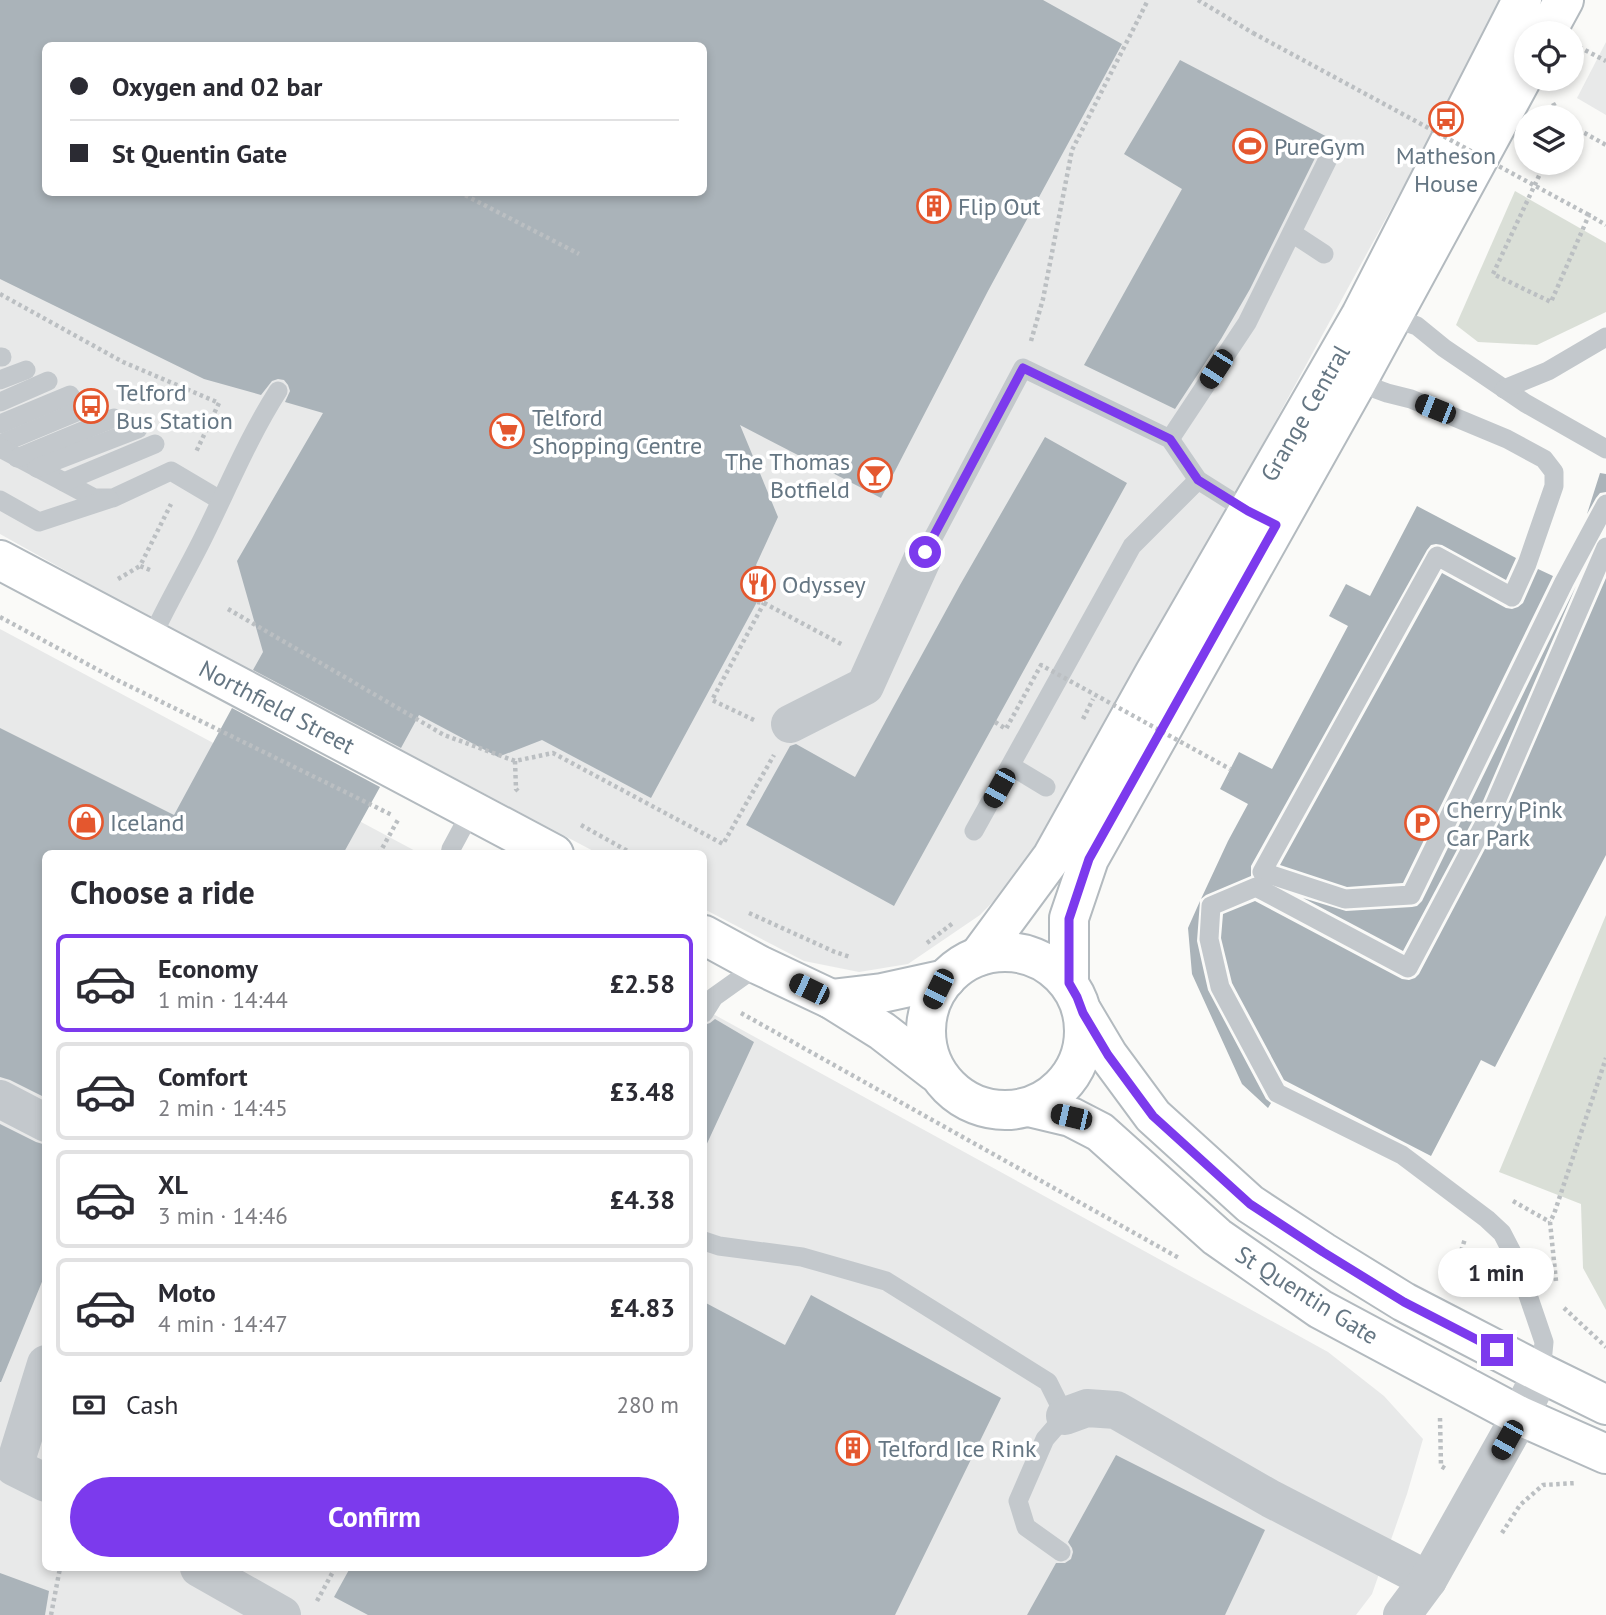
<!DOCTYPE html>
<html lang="en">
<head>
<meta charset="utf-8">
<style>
	body { margin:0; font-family:"PT Sans",sans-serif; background:#f7f7f7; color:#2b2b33; height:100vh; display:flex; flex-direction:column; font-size:26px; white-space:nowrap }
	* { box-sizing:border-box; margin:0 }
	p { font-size:23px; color:#7c7c81 }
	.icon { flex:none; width:38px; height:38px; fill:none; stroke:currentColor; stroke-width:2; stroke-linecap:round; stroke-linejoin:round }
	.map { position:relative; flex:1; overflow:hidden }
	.sheet { position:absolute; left:42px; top:850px; width:665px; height:721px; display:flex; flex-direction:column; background:#fff; border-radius:10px; box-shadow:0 4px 10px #0003 }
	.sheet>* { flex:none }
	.top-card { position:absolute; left:42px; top:42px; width:665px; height:154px; border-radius:10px; box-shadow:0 4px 10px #0003; display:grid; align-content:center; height:154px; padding:0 28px; background:#fff }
	.buttons { position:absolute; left:1514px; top:21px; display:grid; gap:14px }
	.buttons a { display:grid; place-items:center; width:70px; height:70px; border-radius:50%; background:#fff; box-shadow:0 4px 10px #0003; font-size:35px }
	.end { position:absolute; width:32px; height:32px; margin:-16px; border:9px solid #7c3aed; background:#fff; box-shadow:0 0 0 4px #fff }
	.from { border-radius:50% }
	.bubble { position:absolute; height:49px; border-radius:24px; background:#fff; box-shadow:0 4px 10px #0003; font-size:23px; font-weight:700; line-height:49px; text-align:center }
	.car { position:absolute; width:21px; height:42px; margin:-21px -10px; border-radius:9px; box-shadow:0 0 5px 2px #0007; background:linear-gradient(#222 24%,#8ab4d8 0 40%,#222 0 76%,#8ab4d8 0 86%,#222 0) }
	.top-card b { display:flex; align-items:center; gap:24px; height:66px; font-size:26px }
	.top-card b+b { border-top:2px solid #e1e1e2 }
	.top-card i { width:18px; height:18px; background:#2b2b33 }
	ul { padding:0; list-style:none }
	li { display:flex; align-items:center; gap:21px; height:98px; margin:0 14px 10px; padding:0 14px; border:4px solid #e1e1e2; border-radius:10px }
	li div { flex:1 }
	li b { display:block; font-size:26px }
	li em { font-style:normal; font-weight:700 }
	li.selected { border-color:#7c3aed }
	li>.icon { width:63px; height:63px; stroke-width:1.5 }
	h2 { padding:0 28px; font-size:32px; line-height:84px }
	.pay { display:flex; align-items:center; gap:18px; height:77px; padding:0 28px; font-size:26px }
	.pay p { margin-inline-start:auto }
	.action { display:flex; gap:14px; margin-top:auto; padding:14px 28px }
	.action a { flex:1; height:80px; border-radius:42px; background:#7c3aed; color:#fff; font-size:28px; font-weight:700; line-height:80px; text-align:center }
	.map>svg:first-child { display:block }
	.built { fill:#e8e9e9; fill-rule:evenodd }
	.green { fill:#dadfd7 }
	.building { fill:#aab3b9; fill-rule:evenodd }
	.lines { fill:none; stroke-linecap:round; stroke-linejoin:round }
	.secondary-casing { stroke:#b3babf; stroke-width:42 }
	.path { stroke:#bbbfc2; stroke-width:4.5; stroke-dasharray:3.5 3.5; stroke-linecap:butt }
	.lane { stroke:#c3c8cc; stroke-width:19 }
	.street { stroke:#c3c8cc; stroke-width:38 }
	.secondary { stroke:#fff; stroke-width:38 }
	.path-bridge { stroke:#bbbfc2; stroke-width:4.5; stroke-dasharray:3.5 3.5; stroke-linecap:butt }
	.route { stroke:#7c3aed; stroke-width:9 }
	.labels { text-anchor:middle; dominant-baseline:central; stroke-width:7; stroke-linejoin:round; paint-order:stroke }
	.poi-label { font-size:24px; fill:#657683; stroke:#fff; text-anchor:start }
	.street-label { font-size:24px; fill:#657683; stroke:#fff }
</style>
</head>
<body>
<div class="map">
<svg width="1606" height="1615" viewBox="0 0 1606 1615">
	<rect width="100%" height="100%" fill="#fafaf8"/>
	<g class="built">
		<path d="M 0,0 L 1505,0 L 1052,831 L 1016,878 L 980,915 L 908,964 L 859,972 L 804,961 L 704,909 L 704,854 L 599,854 L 120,601 L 0,534 ZM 46,46 L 704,46 L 704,192 L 46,192 Z"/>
		<polygon points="1606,42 1606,115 1577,98"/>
		<polygon points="0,629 421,854 46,854 46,1568 704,1568 704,1009 1328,1352 1384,1396 1423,1439 1407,1494 1372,1594 1356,1615 0,1615"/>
	</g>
	<g class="green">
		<polygon points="1515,191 1606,243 1606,312 1537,345 1478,342 1456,325"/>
		<polygon points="1606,915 1606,1310 1583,1268 1581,1204 1499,1172"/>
	</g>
	<g class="building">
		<path d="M 0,0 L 1043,0 L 1122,44 L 988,291 L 881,498 L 740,425 L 778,517 L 756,565 L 764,575 L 764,589 L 651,798 L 542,740 L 498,757 L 419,715 L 401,748 L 253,670 L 263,652 L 237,561 L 323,413 L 285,402 L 290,391 L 288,385 L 284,380 L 278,379 L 272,381 L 261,395 L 204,379 L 0,279 ZM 46,46 L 704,46 L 704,192 L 46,192 Z"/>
		<polygon points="1180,60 1335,141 1331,147 1322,149 1317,154 1250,289 1221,339 1175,409 1084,365 1182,189 1124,154"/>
		<polygon points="1045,437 1127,483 894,906 746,825 790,746 796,744 855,777 960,585"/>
		<polygon points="1600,473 1606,474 1606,492 1600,493 1596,498 1587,514"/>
		<polygon points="1417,506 1516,558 1506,580 1442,545 1436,544 1431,545 1427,550 1251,866 1251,876 1206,895 1201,899 1228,841 1248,804 1220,789 1239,752 1272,769 1348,626 1329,616 1346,584 1370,596"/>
		<polygon points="1538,569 1553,576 1403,883 1347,887 1280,865 1442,573 1506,608 1512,609 1518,607 1523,603"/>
		<polygon points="1606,578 1606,855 1495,1067 1481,1060 1431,1156 1284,1080 1232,983 1221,938 1223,914 1255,901 1402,979 1409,980 1415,978 1419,974 1505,811"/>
		<polygon points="1576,586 1483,801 1403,951 1303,898 1346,911 1412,907 1417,906 1422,901"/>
		<polygon points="232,708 380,787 343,854 46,854 46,1098 10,1080 0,1077 0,728 174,815"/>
		<polygon points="1200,901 1197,941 1208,990 1266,1099 1271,1103 1268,1108 1242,1084 1192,974 1188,928"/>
		<polygon points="715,1019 754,1042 704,1150 704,1025 710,1023"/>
		<polygon points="0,1124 36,1142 46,1145 46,1272 1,1382 0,1382"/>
		<polygon points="811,1295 1001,1398 895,1615 368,1615 334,1597 350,1568 704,1568 704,1302 785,1345"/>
		<polygon points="1116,1455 1265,1530 1225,1615 1027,1615 1056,1563 1065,1563 1071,1559 1073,1552 1072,1548 1068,1542"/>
		<polygon points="0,1573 49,1591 45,1615 0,1615"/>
	</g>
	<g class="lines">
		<g class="secondary-casing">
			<g id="secondary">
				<polyline points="1546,33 1564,0"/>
				<polyline points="0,560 554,854"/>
				<polyline points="704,935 759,965 831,999 882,1031 935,1072"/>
				<circle cx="1005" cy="1031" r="79"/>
				<polyline points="979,956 1052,857 1154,674 1361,315 1522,0"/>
				<polyline points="1069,983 1069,918 1089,859 1357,382 1526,71"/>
				<polyline points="831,999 882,993 946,979"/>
				<polyline points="1083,1013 1108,1055 1153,1116 1250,1204 1323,1252 1404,1302 1541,1373 1606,1405"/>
				<polyline points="1029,1107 1071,1117 1100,1132 1217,1237 1320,1309 1520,1416 1606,1454"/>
			</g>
		</g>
		<g class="path">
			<polyline points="1198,0 1253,33"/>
			<polyline points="1579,47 1606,61"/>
			<polyline points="1553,103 1561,117"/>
			<polyline points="1572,126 1606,145"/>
			<polyline points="1545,163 1493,274 1551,302 1589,215 1606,225"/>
			<polyline points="459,192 579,254"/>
			<polyline points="0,294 123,362 219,403 196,452"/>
			<polyline points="1031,341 1043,299 1072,150 1148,0"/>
			<polyline points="150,570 140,566 171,504"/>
			<polyline points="118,579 140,566"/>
			<polyline points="757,602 764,603 843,645"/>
			<polyline points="228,609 444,735 515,761 553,753 723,844 774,755"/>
			<polyline points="0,617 115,679 392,815"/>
			<polyline points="1083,719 1093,699"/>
			<polyline points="754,720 712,700 764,603"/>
			<polyline points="515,761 516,789 518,791"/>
			<polyline points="581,825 633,854"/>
			<polyline points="379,854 399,818"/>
			<polyline points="749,913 835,952 850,957"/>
			<polyline points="927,943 953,923"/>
			<polyline points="741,1013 1179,1258"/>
			<polyline points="1513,1201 1550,1222"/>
			<polyline points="1556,1281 1550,1222 1554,1214 1606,1058"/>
			<polyline points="1450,1284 1465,1239"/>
			<polyline points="1564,1308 1606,1347"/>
			<polyline points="1440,1418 1441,1466 1446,1469"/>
			<polyline points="1502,1533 1520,1505 1543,1485 1576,1483"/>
			<polyline points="317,1601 335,1568"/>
			<polyline points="51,1615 60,1568"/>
		</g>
		<g class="lane">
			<polyline points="1292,233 1324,254"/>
			<polyline points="1387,316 1392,317 1417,326 1444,348 1525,403 1606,449"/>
			<polyline points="0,357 2,357"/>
			<polyline points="1355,376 1357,382 1387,393 1411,399 1507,439 1544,459 1554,472 1554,486 1527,564 1512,597 1437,556 1262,872 1345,899 1411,895 1564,582 1606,504"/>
			<polyline points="0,380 26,370"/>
			<polyline points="1504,389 1548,371 1606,337"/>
			<polyline points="0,402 48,381"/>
			<polyline points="0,424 70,395"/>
			<polyline points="1170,439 1247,323 1328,159"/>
			<polyline points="0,444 91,406"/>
			<polyline points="0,448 94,498 113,498 171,471 220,500"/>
			<polyline points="17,458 114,418"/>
			<polyline points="37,468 138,429"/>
			<polyline points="64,482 155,444"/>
			<polyline points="0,500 39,522 109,499"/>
			<polyline points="925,553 1023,368 1170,439 1198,480 1252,514"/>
			<path d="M 150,641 C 166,606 185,574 202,540 C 227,490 248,438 278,391"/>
			<polyline points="1011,766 1046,787"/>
			<polyline points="974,831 1132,546 1198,480"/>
			<polyline points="450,854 451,849 472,810"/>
			<polyline points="704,1013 714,997 759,965"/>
			<polyline points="704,1241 719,1246 802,1257 886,1281 1048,1382 1065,1416 1045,1439 1018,1501 1026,1527 1061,1552"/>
			<polyline points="1541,1373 1544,1342 1516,1260 1502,1233 1487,1219 1402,1155 1277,1093 1220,987 1209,939 1211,906 1256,887 1408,968 1494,806 1606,547"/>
		</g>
		<g class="street">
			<polyline points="790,724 865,686 925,553"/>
			<polyline points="0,1099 46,1123"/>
			<polyline points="46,1364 14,1467 46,1483"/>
			<polyline points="1065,1416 1087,1408 1116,1410 1271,1499 1428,1580"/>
			<polyline points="199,1568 282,1615"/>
			<polyline points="1402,1615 1428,1580 1520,1416 1541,1373"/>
		</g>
		<use href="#secondary" class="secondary"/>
		<g class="path-bridge">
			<polyline points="1253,33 1589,215"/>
			<polyline points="995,722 1006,729 1041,665 1230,769"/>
		</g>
	</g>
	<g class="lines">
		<polyline class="route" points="925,552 1023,368 1170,439 1198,480 1248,511 1276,525 1089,859 1069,919 1069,983 1077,997 1083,1013 1108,1055 1153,1116 1250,1204 1323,1252 1404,1302 1497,1350"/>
	</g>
	<defs>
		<g id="bus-ring" transform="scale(1.75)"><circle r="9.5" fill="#fff" stroke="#e4572e" stroke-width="1.5"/><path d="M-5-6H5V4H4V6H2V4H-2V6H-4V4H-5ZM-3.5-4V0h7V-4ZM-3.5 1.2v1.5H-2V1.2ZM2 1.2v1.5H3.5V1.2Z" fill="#e4572e"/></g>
		<g id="stadium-ring" transform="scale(1.75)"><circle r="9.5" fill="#fff" stroke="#e4572e" stroke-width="1.5"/><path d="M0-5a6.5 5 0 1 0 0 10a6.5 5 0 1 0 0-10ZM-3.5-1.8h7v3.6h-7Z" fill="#e4572e"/></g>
		<g id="building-ring" transform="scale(1.75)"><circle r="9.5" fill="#fff" stroke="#e4572e" stroke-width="1.5"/><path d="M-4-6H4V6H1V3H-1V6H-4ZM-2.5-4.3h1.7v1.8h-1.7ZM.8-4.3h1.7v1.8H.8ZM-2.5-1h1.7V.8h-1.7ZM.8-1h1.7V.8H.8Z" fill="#e4572e"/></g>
		<g id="supermarket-ring" transform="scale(1.75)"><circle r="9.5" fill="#fff" stroke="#e4572e" stroke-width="1.5"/><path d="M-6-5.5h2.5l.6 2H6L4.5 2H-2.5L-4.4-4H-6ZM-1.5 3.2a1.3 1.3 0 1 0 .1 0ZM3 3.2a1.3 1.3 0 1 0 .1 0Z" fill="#e4572e"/></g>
		<g id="bar-ring" transform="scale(1.75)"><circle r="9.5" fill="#fff" stroke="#e4572e" stroke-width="1.5"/><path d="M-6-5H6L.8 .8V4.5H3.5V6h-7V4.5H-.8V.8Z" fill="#e4572e"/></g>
		<g id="restaurant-ring" transform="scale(1.75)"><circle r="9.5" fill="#fff" stroke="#e4572e" stroke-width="1.5"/><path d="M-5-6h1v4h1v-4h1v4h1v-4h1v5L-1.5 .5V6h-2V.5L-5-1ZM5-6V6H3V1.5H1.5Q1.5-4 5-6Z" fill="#e4572e"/></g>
		<g id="shop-ring" transform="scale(1.75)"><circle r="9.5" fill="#fff" stroke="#e4572e" stroke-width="1.5"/><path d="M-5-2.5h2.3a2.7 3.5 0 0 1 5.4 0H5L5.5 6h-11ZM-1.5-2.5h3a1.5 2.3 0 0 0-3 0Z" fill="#e4572e"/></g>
		<g id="parking-ring" transform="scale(1.75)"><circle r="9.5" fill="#fff" stroke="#e4572e" stroke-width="1.5"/><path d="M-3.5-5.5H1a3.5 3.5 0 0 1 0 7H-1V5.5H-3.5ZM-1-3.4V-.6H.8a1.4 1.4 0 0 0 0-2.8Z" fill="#e4572e"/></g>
	</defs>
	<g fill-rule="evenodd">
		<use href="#bus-ring" x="1446" y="119"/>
		<use href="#stadium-ring" x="1250" y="146"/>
		<use href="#building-ring" x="934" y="206"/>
		<use href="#bus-ring" x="91" y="406"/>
		<use href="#supermarket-ring" x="507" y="431"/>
		<use href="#bar-ring" x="875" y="475"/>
		<use href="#restaurant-ring" x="758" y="584"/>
		<use href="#shop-ring" x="86" y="822"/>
		<use href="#parking-ring" x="1422" y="823"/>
		<use href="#building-ring" x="853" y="1448"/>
	</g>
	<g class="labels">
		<g class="poi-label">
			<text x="1274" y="146">PureGym</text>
			<text x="1446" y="155" text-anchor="middle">Matheson<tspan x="1446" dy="28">House</tspan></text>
			<text x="958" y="206">Flip Out</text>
			<text x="116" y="392">Telford<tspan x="116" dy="28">Bus Station</tspan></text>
			<text x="532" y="417">Telford<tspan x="532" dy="28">Shopping Centre</tspan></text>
			<text x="850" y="461" text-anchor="end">The Thomas<tspan x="850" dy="28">Botfield</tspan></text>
			<text x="782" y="584">Odyssey</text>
			<text x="1446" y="809">Cherry Pink<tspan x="1446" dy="28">Car Park</tspan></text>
			<text x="110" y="822">Iceland</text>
			<text x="878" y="1448">Telford Ice Rink</text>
		</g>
		<g class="street-label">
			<text transform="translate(1305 413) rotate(-60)">Grange Central</text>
			<text transform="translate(277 707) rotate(28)">Northfield Street</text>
			<text transform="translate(1307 1295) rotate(32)">St Quentin Gate</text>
		</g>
	</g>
</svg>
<div class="buttons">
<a><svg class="icon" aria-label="locate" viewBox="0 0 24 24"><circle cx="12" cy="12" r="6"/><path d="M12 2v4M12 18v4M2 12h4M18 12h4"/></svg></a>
<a><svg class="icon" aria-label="layers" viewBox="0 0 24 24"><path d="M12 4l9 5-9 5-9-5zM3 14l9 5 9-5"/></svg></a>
</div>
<i class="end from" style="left:925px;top:552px"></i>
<i class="end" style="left:1497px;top:1350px"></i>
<div class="bubble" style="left:1438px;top:1248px;width:116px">1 min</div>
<i class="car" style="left:1216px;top:369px;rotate:213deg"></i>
<i class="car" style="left:1435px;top:409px;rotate:292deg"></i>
<i class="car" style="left:999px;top:788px;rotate:209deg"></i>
<i class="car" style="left:809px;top:989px;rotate:296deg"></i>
<i class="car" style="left:938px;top:989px;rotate:206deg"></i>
<i class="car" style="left:1071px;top:1117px;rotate:283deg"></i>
<i class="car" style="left:1507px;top:1440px;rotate:209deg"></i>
<div class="top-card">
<b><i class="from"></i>Oxygen and 02 bar</b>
<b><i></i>St Quentin Gate</b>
</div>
<section class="sheet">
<h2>Choose a ride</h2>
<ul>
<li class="selected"><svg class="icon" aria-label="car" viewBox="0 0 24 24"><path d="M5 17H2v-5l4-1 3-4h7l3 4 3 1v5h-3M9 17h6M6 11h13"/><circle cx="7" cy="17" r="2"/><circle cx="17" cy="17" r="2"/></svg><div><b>Economy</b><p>1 min · 14:44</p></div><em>£2.58</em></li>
<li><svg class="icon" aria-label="car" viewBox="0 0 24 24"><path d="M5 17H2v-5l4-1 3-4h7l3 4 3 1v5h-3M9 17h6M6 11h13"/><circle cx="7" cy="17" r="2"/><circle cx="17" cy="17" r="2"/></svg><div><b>Comfort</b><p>2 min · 14:45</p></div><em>£3.48</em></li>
<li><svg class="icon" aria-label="car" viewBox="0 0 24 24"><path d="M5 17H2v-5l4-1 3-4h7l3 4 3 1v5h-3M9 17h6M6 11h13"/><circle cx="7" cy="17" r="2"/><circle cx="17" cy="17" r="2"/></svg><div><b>XL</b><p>3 min · 14:46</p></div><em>£4.38</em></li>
<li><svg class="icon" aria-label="car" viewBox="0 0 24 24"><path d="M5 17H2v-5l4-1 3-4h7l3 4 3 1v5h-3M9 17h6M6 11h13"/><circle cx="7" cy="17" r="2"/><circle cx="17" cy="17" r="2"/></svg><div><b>Moto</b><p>4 min · 14:47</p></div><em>£4.83</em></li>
</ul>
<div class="pay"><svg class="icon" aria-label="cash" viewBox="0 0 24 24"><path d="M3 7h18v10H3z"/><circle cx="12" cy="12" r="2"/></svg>Cash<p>280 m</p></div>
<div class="action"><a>Confirm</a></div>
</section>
</div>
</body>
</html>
